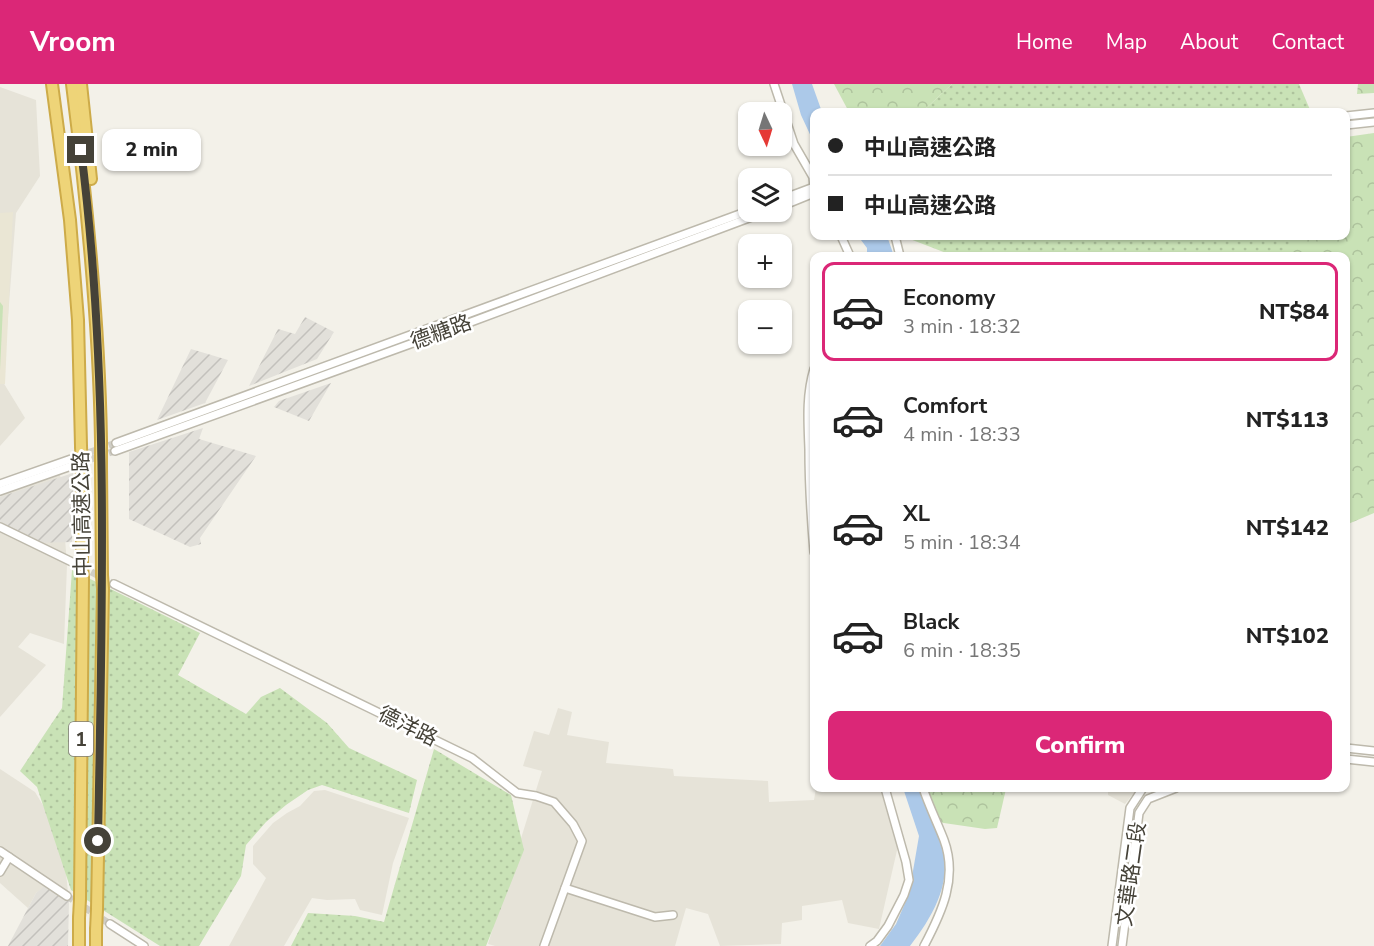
<!DOCTYPE html>
<html lang="en">
<head>
<meta charset="utf-8">
<style>
	body { margin:0; font-family:"Nunito Sans","Noto Sans TC",sans-serif; background:#f6f6f6; color:#222; height:100vh; display:flex; flex-direction:column; font-size:22px; white-space:nowrap }
	* { box-sizing:border-box; margin:0 }
	p { font-size:20px; color:#767676 }
	.icon { flex:none; width:33px; height:33px; fill:none; stroke:currentColor; stroke-width:2; stroke-linecap:round; stroke-linejoin:round }
	.map { position:relative; flex:1; overflow:hidden }
	.drawer { position:absolute; left:810px; top:168px; width:540px; height:540px; display:flex; flex-direction:column; background:#fff; border-radius:12px; box-shadow:0 2px 4px #0004 }
	.drawer>* { flex:none }
	.banner { position:absolute; left:810px; top:24px; width:540px; height:132px; border-radius:12px; box-shadow:0 2px 4px #0004; display:grid; align-content:center; height:132px; padding:0 18px; background:#fff }
	.needle { width:39px; rotate:176deg }
	.fabs { position:absolute; left:738px; top:18px; display:grid; gap:12px }
	.fabs a { display:grid; place-items:center; width:54px; height:54px; border-radius:12px; background:#fff; box-shadow:0 2px 4px #0004; font-size:30px }
	.end { position:absolute; width:27px; height:27px; margin:-14px; border:8px solid #454238; background:#fff; box-shadow:0 0 0 3px #fff }
	.from { border-radius:50% }
	.bubble { position:absolute; height:42px; border-radius:12px; background:#fff; box-shadow:0 2px 4px #0004; font-size:20px; font-weight:800; line-height:42px; text-align:center }
	.banner b { display:flex; align-items:center; gap:21px; height:57px; font-size:22px }
	.banner b+b { border-top:2px solid #e0e0e0 }
	.banner i { width:15px; height:15px; background:#222 }
	ul { padding:10px 0 0; list-style:none }
	li { display:flex; align-items:center; gap:18px; height:99px; margin:0 12px 9px; padding:0 6px; border:3px solid transparent; border-radius:12px }
	li div { flex:1 }
	li b { display:block; font-size:22px }
	li em { font-style:normal; font-weight:800 }
	li.selected { border-color:#db2777 }
	li>.icon { width:54px; height:54px; stroke-width:1.5 }
	.action { display:flex; gap:12px; margin-top:auto; padding:12px 18px }
	.action a { flex:1; height:69px; border-radius:12px; background:#db2777; color:#fff; font-size:24px; font-weight:800; line-height:69px; text-align:center }
	header { display:flex; align-items:center; gap:36px; box-sizing:border-box; height:84px; padding:0 30px; background:#db2777; color:#fff }
	header strong { font-size:28px }
	nav { display:flex; gap:33px; margin-inline-start:auto; font-size:21px }
	.map>svg:first-child { display:block }
	.residential { fill:#e6e3d8 }
	.industrial { fill:url(#industrial-furrows) }
	.education { fill:#eae6d4 }
	.grass { fill:url(#grass-dots) }
	.forest { fill:url(#forest-crowns) }
	.pitch { fill:#c9e2b6 }
	.water { fill:#acc9e9 }
	.lines { fill:none; stroke-linecap:round; stroke-linejoin:round }
	.minor-tunnel { stroke:#d0cec6; stroke-width:7; stroke-dasharray:7 3.5; stroke-linecap:butt }
	.minor-casing { stroke:#bdb9ac; stroke-width:10 }
	.highway-casing { stroke:#cdab49; stroke-width:14 }
	.minor { stroke:#fff; stroke-width:7 }
	.highway { stroke:#eed478; stroke-width:10 }
	.highway-bridge-casing { stroke:#cdab49; stroke-width:14; stroke-linecap:butt }
	.highway-bridge { stroke:#eed478; stroke-width:10 }
	.route { stroke:#454238; stroke-width:8 }
	.labels { text-anchor:middle; dominant-baseline:central; stroke-width:5; stroke-linejoin:round; paint-order:stroke }
	.shield { fill:#fff; stroke:#7d7b74; stroke-width:1.5 }
	.shield-label { font-size:20px; font-weight:bold; fill:#454238 }
	.street-label { font-size:21px; fill:#454238; stroke:#fff }
</style>
</head>
<body>
<header>
<strong>Vroom</strong>
<nav><a>Home</a><a>Map</a><a>About</a><a>Contact</a></nav>
</header>
<div class="map">
<svg width="1374" height="862" viewBox="0 0 1374 862">
	<defs>
		<pattern id="industrial-furrows" width="10" height="10" patternUnits="userSpaceOnUse" patternTransform="scale(1.5)"><rect width="10" height="10" fill="#e2e0da"/><path d="M-1 1l2-2M0 10L10 0M9 11l2-2" fill="none" stroke="#c3c1bc"/></pattern>
		<pattern id="grass-dots" width="8" height="8" patternUnits="userSpaceOnUse" patternTransform="scale(1.5)"><rect width="8" height="8" fill="#c9e2b6"/><path d="M2 2h.1M6 6h.1" fill="none" stroke="#aec39d" stroke-width="1.8" stroke-linecap="round"/></pattern>
		<pattern id="forest-crowns" width="20" height="18" patternUnits="userSpaceOnUse" patternTransform="scale(1.5)"><rect width="20" height="18" fill="#c9e2b6"/><path d="M2 6a3 3 0 1 1 6 0M12 15a3 3 0 1 1 6 0" fill="none" stroke="#aec39d"/></pattern>
	</defs>
	<rect width="100%" height="100%" fill="#f3f1e9"/>
	<g class="residential">
		<polygon points="0,3 36,16 40,92 16,129 3,298 25,334 0,362"/>
		<polygon points="60,388 67,481 64,560 30,549 18,563 46,581 0,633 0,405"/>
		<polygon points="558,624 572,628 567,651 609,658 606,679 673,685 674,692 768,697 769,718 814,716 816,704 882,704 898,762 879,845 848,839 842,816 802,822 802,836 782,839 781,860 720,862 708,830 686,824 675,862 495,862 488,860 542,687 523,682 534,647 549,651"/>
		<polygon points="0,685 35,708 62,753 69,817 47,801 36,809 28,824 0,799"/>
		<polygon points="1108,704 1138,704 1125,720 1108,711"/>
		<polygon points="325,706 409,734 393,779 382,831 360,826 355,815 327,816 312,814 284,862 229,862 266,794 253,780 253,762 273,739 287,729 300,722 314,707"/>
	</g>
	<g class="industrial">
		<polygon points="305,233 334,248 317,275 249,302 278,245 295,250"/>
		<polygon points="191,265 228,276 205,319 157,336"/>
		<polygon points="331,299 309,337 274,323 279,317"/>
		<polygon points="203,344 199,355 256,372 200,454 201,460 190,463 129,435 129,368"/>
		<polygon points="73,389 72,458 32,459 0,438 0,413"/>
		<polygon points="47,800 69,817 68,862 8,862 36,809"/>
	</g>
	<polygon class="education" points="13,128 5,300 0,300 0,129"/>
	<g class="grass">
		<polygon points="952,0 1299,0 1311,28 922,28"/>
		<polygon points="902,152 1295,152 1291,172 954,172"/>
		<polygon points="72,486 200,549 178,591 246,630 261,613 280,604 327,639 349,664 417,696 409,729 322,701 308,706 286,721 266,738 246,761 241,792 199,862 160,862 71,806 37,703 20,687 62,624"/>
		<polygon points="434,665 511,711 524,766 486,862 291,862 308,829 355,832 384,838"/>
	</g>
	<g class="forest">
		<polygon points="834,0 952,0 922,28 849,28"/>
		<polygon points="1358,0 1374,0 1374,9 1357,10"/>
		<polygon points="1374,49 1374,429 1348,440 1346,450 1346,172 1289,172 1294,152 1346,152 1346,53"/>
		<polygon points="925,704 1001,704 1006,705 997,744 985,745 937,738"/>
	</g>
	<polygon class="pitch" points="0,218 3,222 0,286"/>
	<g class="water">
		<polygon points="792,0 812,0 822,28 814,28 814,59 801,31"/>
		<polygon points="858,152 887,152 894,172 867,172 867,164"/>
		<path d="M 903,704 L 921,704 C 926,725 938,744 943,765 C 952,800 931,835 910,862 L 880,862 L 896,840 L 909,810 L 919,752 Z"/>
	</g>
	<g class="lines">
		<g class="minor-tunnel">
			<polyline points="79,372 116,359"/>
			<polyline points="79,379 115,367"/>
			<polyline points="82,483 114,500"/>
			<polyline points="67,812 110,840"/>
		</g>
		<g class="minor-casing">
			<g id="minor">
				<polyline points="774,0 794,60 813,93 814,105"/>
				<polyline points="1346,32 1374,29"/>
				<polyline points="1346,41 1374,38"/>
				<polyline points="782,115 814,103"/>
				<polyline points="782,122 814,109"/>
				<polyline points="841,152 850,172"/>
				<polyline points="895,152 900,172"/>
				<path d="M 814,285 C 806,311 808,338 809,365 C 809,399 811,433 814,468"/>
				<polyline points="116,359 748,127"/>
				<polyline points="115,367 471,238 765,128"/>
				<polyline points="0,400 74,374"/>
				<polyline points="0,407 74,381"/>
				<polyline points="0,443 74,479"/>
				<polyline points="114,500 472,674 517,709 536,712 554,718 573,740 582,757 544,862"/>
				<polyline points="1346,664 1374,667"/>
				<polyline points="1346,675 1374,678"/>
				<path d="M 923,704 C 929,722 937,738 944,756 C 958,794 942,828 924,862"/>
				<polyline points="0,767 67,812"/>
				<polyline points="0,788 9,773"/>
				<polyline points="565,804 655,833 673,831"/>
				<polyline points="110,840 144,862"/>
				<polyline points="870,862 877,857 888,842 904,811 909,796 906,778 885,704"/>
				<polyline points="1112,862 1130,724 1143,704"/>
				<polyline points="1122,862 1139,729 1148,715 1176,704"/>
			</g>
		</g>
		<g class="highway-casing">
			<g id="highway">
				<polyline points="52,0 70,136 78,236 81,362"/>
				<path d="M 72,0 C 87,118 99,236 101,356"/>
				<polyline points="81,0 91,95"/>
				<polyline points="101,384 102,491"/>
				<polyline points="82,391 82,481"/>
				<polyline points="80,815 83,495"/>
				<polyline points="97,825 103,505"/>
				<polyline points="79,862 79,834"/>
				<polyline points="96,862 96,846"/>
			</g>
		</g>
		<use href="#minor" class="minor"/>
		<use href="#highway" class="highway"/>
		<g class="highway-bridge-casing">
			<g id="highway-bridge">
				<polyline points="101,356 101,384"/>
				<polyline points="81,362 82,391"/>
				<polyline points="82,481 83,495"/>
				<polyline points="102,491 103,505"/>
				<polyline points="79,834 80,815"/>
				<polyline points="96,846 97,825"/>
			</g>
		</g>
		<use href="#highway-bridge" class="highway-bridge"/>
	</g>
	<g class="lines">
		<path class="route" d="M 81,66 C 110,295 102,527 98,757"/>
	</g>
	<g class="labels">
		<rect class="shield" x="69" y="638" width="24" height="34" rx="4.5"/>
		<g class="shield-label">
			<text x="81" y="655">1</text>
		</g>
		<g class="street-label">
			<text transform="translate(441 248) rotate(-20)">德糖路</text>
			<text transform="translate(82 430) rotate(-91)">中山高速公路</text>
			<text transform="translate(408 642) rotate(26)">德洋路</text>
			<text transform="translate(1131 790) rotate(-82)">文華路二段</text>
		</g>
	</g>
</svg>
<div class="fabs">
<a><svg class="needle" viewBox="-14 -14 28 28"><path d="M0-13l5 13h-10z" fill="#e53935"/><path d="M0 13l5-13h-10z" fill="#767676"/></svg></a>
<a><svg class="icon" aria-label="layers" viewBox="0 0 24 24"><path d="M12 4l9 5-9 5-9-5zM3 14l9 5 9-5"/></svg></a>
<a>+</a>
<a>−</a>
</div>
<i class="end from" style="left:98px;top:757px"></i>
<i class="end" style="left:81px;top:66px"></i>
<div class="bubble" style="left:102px;top:45px;width:99px">2 min</div>
<div class="banner">
<b><i class="from"></i>中山高速公路</b>
<b><i></i>中山高速公路</b>
</div>
<section class="drawer">
<ul>
<li class="selected"><svg class="icon" aria-label="car" viewBox="0 0 24 24"><path d="M5 17H2v-5l4-1 3-4h7l3 4 3 1v5h-3M9 17h6M6 11h13"/><circle cx="7" cy="17" r="2"/><circle cx="17" cy="17" r="2"/></svg><div><b>Economy</b><p>3 min · 18:32</p></div><em>NT$84</em></li>
<li><svg class="icon" aria-label="car" viewBox="0 0 24 24"><path d="M5 17H2v-5l4-1 3-4h7l3 4 3 1v5h-3M9 17h6M6 11h13"/><circle cx="7" cy="17" r="2"/><circle cx="17" cy="17" r="2"/></svg><div><b>Comfort</b><p>4 min · 18:33</p></div><em>NT$113</em></li>
<li><svg class="icon" aria-label="car" viewBox="0 0 24 24"><path d="M5 17H2v-5l4-1 3-4h7l3 4 3 1v5h-3M9 17h6M6 11h13"/><circle cx="7" cy="17" r="2"/><circle cx="17" cy="17" r="2"/></svg><div><b>XL</b><p>5 min · 18:34</p></div><em>NT$142</em></li>
<li><svg class="icon" aria-label="car" viewBox="0 0 24 24"><path d="M5 17H2v-5l4-1 3-4h7l3 4 3 1v5h-3M9 17h6M6 11h13"/><circle cx="7" cy="17" r="2"/><circle cx="17" cy="17" r="2"/></svg><div><b>Black</b><p>6 min · 18:35</p></div><em>NT$102</em></li>
</ul>
<div class="action"><a>Confirm</a></div>
</section>
</div>
</body>
</html>
